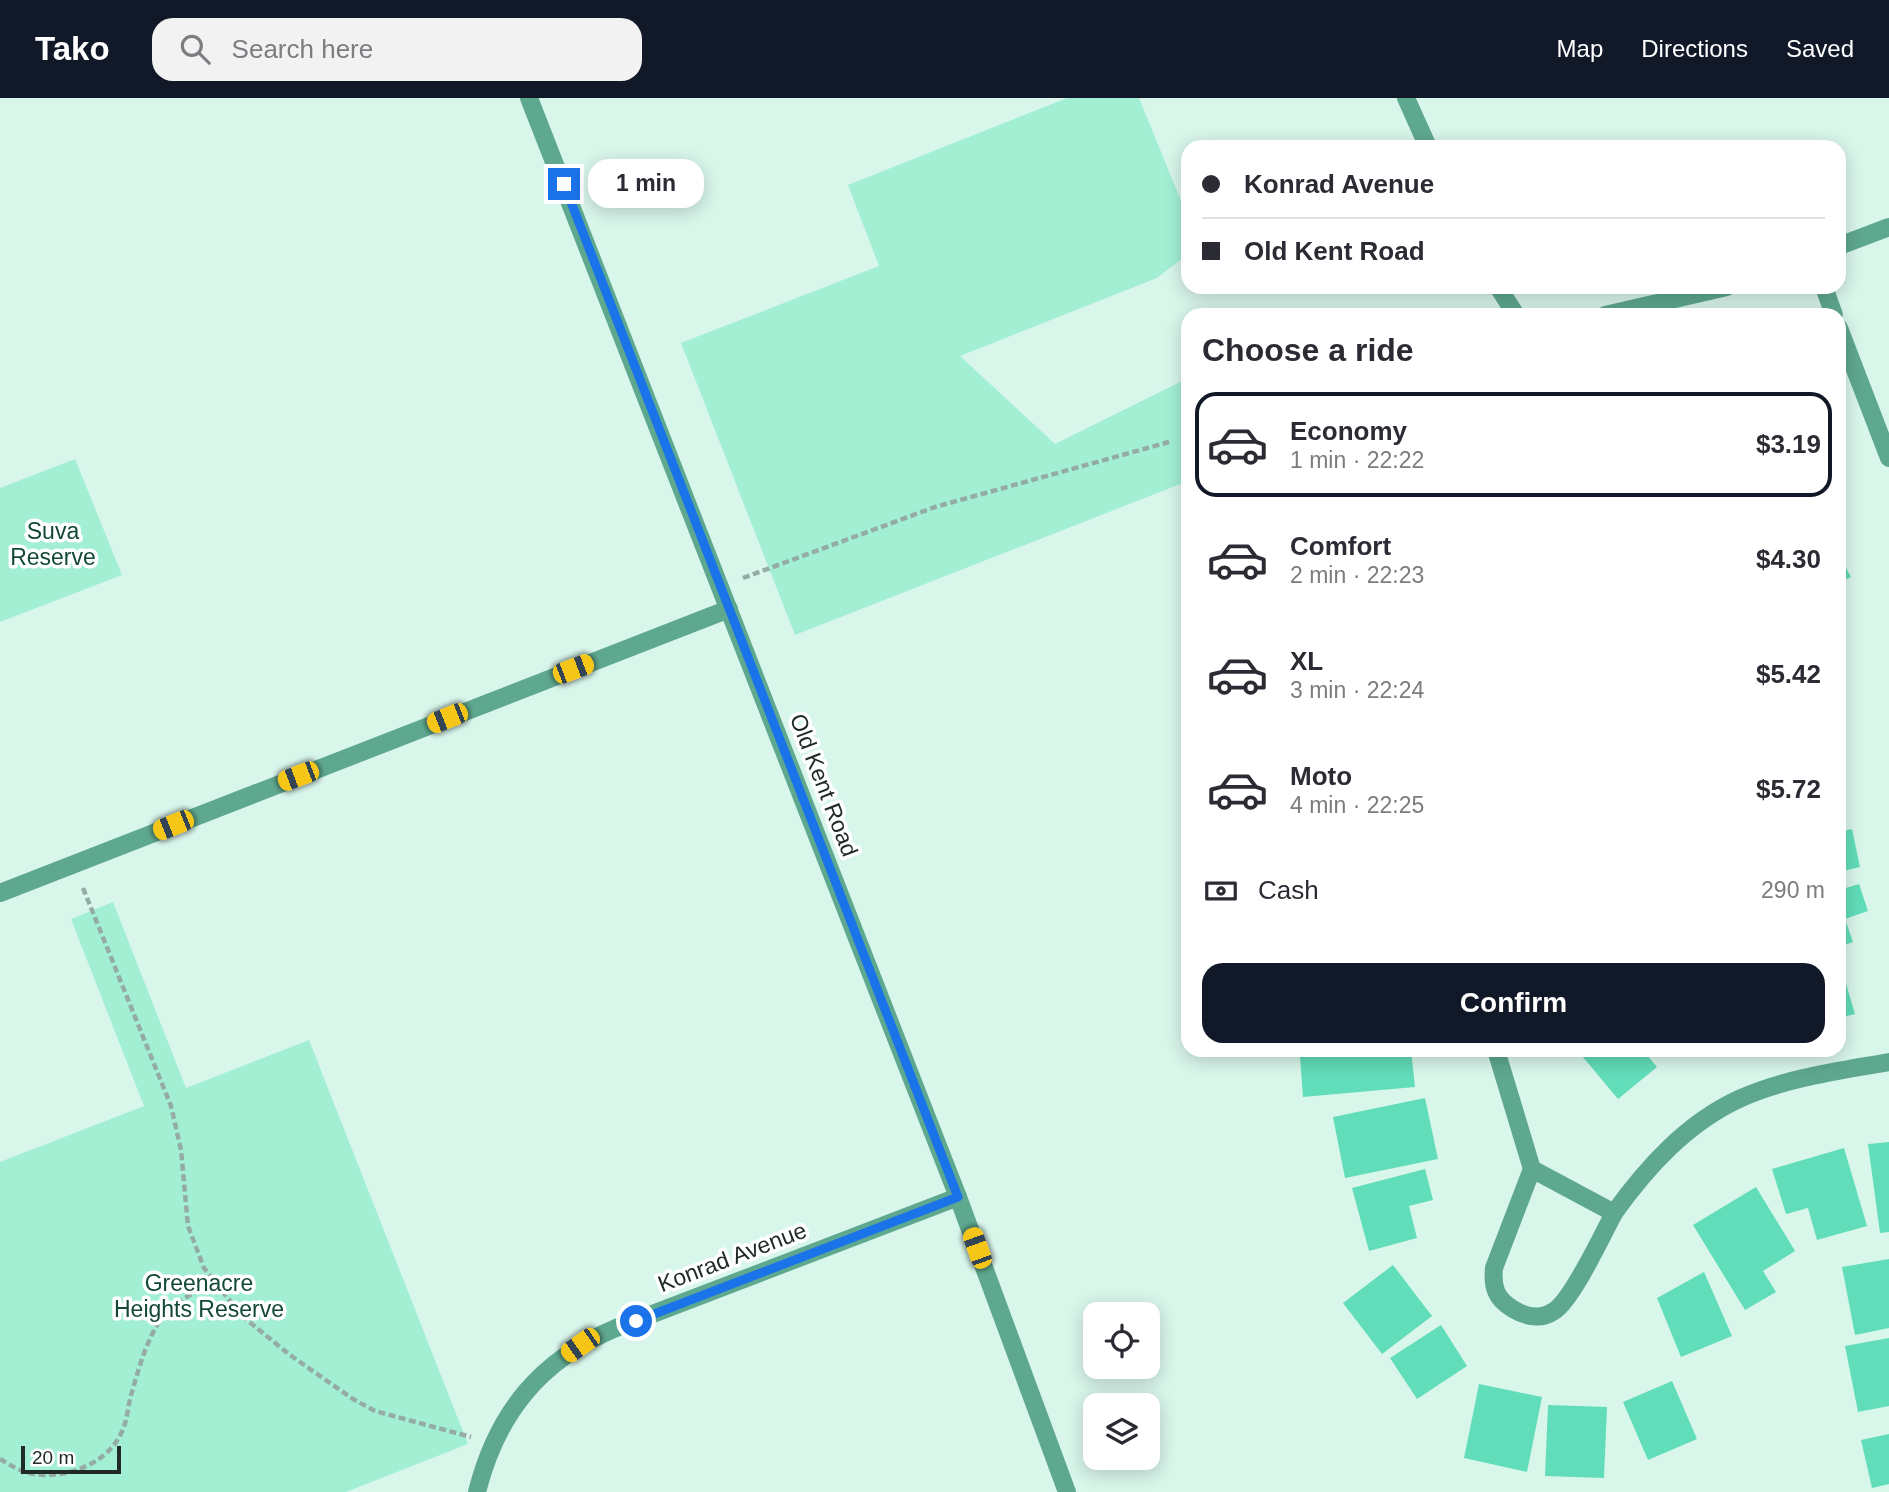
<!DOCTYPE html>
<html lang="en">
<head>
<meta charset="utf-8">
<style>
	body { margin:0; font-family:Arial,sans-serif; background:#f2f2f3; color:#2b2b33; height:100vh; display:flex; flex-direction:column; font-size:26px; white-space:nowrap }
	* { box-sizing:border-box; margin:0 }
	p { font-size:23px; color:#7c7c81 }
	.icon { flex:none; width:38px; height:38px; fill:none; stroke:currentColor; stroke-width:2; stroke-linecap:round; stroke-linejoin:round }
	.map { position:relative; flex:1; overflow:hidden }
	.drawer { position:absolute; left:1181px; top:210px; width:665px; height:749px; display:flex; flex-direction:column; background:#fff; border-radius:21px; box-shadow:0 4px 18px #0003 }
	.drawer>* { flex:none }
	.hud { position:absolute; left:1181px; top:42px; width:665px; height:154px; border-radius:21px; box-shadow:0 4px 18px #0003; display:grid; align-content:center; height:154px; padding:0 21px; background:#fff }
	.buttons { position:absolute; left:1083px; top:1204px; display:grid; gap:14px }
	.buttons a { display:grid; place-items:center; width:77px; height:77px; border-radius:14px; background:#fff; box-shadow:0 4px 18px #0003; font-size:35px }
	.scale { position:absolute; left:21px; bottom:18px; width:100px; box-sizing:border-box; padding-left:7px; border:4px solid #202b27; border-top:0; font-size:19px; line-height:24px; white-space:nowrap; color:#202b27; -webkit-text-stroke:5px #fff; paint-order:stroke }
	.end { position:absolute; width:32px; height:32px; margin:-16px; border:9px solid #1a73e8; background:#fff; box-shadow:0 0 0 4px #fff }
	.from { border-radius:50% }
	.bubble { position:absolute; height:49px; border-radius:21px; background:#fff; box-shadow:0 4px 18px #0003; font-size:23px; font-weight:600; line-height:49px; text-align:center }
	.car { position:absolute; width:21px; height:42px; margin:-21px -10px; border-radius:9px; box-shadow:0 0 5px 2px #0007; background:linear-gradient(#f5c518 24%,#345 0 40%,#f5c518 0 76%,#345 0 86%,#f5c518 0) }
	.hud b { display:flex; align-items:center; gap:24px; height:66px; font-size:26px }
	.hud b+b { border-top:2px solid #e1e1e2 }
	.hud i { width:18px; height:18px; background:#2b2b33 }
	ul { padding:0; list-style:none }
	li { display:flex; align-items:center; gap:21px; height:105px; margin:0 14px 10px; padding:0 7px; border:4px solid transparent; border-radius:21px }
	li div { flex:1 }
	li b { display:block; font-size:26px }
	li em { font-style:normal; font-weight:600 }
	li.active { border-color:#111827 }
	li>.icon { width:63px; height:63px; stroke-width:1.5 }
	h2 { padding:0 21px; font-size:32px; line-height:84px }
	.pay { display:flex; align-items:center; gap:18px; height:77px; padding:0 21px; font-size:26px }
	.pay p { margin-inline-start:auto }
	.action { display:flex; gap:14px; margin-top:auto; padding:14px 21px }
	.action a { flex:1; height:80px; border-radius:21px; background:#111827; color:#fff; font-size:28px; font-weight:600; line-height:80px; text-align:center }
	header { display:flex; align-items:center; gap:42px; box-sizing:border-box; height:98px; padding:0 35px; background:#111827; color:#fff }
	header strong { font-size:33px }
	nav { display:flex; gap:38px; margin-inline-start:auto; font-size:24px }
	.search { width:490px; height:63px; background:#f2f2f3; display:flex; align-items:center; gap:18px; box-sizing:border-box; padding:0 24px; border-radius:21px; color:#7c7c81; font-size:26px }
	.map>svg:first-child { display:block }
	.green { fill:#a2efd4 }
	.building { fill:#62ddb9 }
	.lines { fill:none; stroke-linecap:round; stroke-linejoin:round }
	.path { stroke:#95aca3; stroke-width:4.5; stroke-dasharray:7 3.5; stroke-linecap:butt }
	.minor { stroke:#5fa890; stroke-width:18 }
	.route { stroke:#1a73e8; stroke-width:9 }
	.labels { text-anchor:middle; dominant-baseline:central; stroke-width:7; stroke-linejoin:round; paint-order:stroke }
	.park-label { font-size:23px; fill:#134839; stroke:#fff }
	.street-label { font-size:23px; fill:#202b27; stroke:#fff }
</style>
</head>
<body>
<header>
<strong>Tako</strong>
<div class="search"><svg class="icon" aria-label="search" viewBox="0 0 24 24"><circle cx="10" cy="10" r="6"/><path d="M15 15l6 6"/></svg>Search here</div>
<nav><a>Map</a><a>Directions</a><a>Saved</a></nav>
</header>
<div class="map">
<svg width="1889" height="1394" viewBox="0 0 1889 1394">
	<rect width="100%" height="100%" fill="#d9f6eb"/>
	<g class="green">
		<polygon points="1067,0 1139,0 1188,120 1188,156 1157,180 960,258 1055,346 1188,280 1188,383 795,537 681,245 879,168 848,87"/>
		<polygon points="75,361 122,477 0,524 0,390"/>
		<polygon points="113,804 186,990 309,942 468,1346 346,1394 0,1394 0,1064 144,1008 71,821"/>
	</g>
	<g class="building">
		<polygon points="1839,457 1851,479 1839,484"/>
		<polygon points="1852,731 1860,769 1839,774 1839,734"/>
		<polygon points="1859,786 1868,813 1845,821 1853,844 1839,849 1839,792"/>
		<polygon points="1839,862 1855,916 1839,920"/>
		<polygon points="1322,952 1411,952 1415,989 1303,999 1300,959 1323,957"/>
		<polygon points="1577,952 1643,952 1657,969 1618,1001"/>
		<polygon points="1425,1000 1438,1061 1345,1080 1333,1019"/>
		<polygon points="1889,1044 1889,1134 1880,1135 1868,1046"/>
		<polygon points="1844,1050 1867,1128 1817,1142 1808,1110 1786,1116 1772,1071"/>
		<polygon points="1425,1071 1433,1102 1409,1108 1417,1140 1369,1153 1352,1090"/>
		<polygon points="1756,1089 1795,1153 1763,1173 1776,1194 1745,1212 1693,1127"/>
		<polygon points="1889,1161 1889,1230 1855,1237 1842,1169"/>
		<polygon points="1393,1167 1432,1218 1382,1256 1343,1205"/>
		<polygon points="1704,1174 1732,1238 1681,1259 1657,1200"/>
		<polygon points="1441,1227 1467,1268 1417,1301 1390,1260"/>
		<polygon points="1889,1240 1889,1308 1858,1314 1845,1248"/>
		<polygon points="1672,1283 1697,1341 1648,1362 1623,1304"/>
		<polygon points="1479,1286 1542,1299 1527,1374 1464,1360"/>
		<polygon points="1548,1307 1607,1309 1604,1380 1545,1378"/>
		<polygon points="1889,1336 1889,1386 1872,1390 1861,1342"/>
	</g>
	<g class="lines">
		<g class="path">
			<polyline points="743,480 935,409 1169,344"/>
			<polyline points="83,790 171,1008 181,1052 188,1128 204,1170 242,1218 290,1257 353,1301 375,1313 471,1339"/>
			<path d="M 0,1361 C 10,1367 23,1375 34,1376 C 68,1381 110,1365 123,1331 C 128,1319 128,1306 132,1294 C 138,1273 145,1248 156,1229 C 169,1205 191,1196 215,1185"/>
		</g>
		<g class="minor">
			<polyline points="529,0 958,1099 1067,1394"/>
			<polyline points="1406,0 1428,49"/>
			<polyline points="1839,148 1889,129"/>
			<polyline points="1498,189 1516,217"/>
			<polyline points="1824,189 1834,217"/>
			<polyline points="1605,217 1727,189"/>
			<polyline points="1839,230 1889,360"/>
			<polyline points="0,795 729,511"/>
			<path d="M 1496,952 L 1532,1071 L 1614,1115 C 1647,1069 1687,1025 1739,1001 C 1785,980 1839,973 1889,964"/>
			<path d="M 1532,1071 L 1494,1170 C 1492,1189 1496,1201 1513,1211 C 1526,1219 1541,1222 1554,1213 C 1572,1202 1603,1136 1614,1115"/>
			<path d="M 477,1394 C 497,1315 540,1262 616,1230 L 958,1099"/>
		</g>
	</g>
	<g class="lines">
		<polyline class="route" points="564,86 958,1099 636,1223"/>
	</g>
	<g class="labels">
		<g class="park-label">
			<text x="53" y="433">Suva<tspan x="53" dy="26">Reserve</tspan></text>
			<text x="199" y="1185">Greenacre<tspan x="199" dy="26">Heights Reserve</tspan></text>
		</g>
		<g class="street-label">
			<text transform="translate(824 687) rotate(69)">Old Kent Road</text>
			<text transform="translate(732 1159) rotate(-21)">Konrad Avenue</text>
		</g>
	</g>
</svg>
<div class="buttons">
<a><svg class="icon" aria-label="locate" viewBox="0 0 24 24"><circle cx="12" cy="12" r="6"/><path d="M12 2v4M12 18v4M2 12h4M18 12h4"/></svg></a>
<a><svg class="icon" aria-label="layers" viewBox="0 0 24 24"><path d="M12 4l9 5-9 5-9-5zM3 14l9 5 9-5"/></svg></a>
</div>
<div class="scale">20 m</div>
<i class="end from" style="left:636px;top:1223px"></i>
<i class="end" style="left:564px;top:86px"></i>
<div class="bubble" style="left:588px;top:61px;width:116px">1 min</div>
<i class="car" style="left:573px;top:571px;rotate:69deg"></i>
<i class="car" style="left:447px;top:620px;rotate:248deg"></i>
<i class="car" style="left:298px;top:678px;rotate:249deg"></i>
<i class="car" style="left:173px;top:727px;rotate:248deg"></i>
<i class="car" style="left:977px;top:1150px;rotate:340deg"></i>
<i class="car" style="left:580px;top:1247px;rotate:235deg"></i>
<div class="hud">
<b><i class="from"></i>Konrad Avenue</b>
<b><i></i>Old Kent Road</b>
</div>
<section class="drawer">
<h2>Choose a ride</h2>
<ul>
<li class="active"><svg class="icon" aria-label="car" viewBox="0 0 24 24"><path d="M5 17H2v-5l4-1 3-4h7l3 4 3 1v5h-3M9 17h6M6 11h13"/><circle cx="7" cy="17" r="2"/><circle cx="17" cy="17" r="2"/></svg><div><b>Economy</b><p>1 min · 22:22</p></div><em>$3.19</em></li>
<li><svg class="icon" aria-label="car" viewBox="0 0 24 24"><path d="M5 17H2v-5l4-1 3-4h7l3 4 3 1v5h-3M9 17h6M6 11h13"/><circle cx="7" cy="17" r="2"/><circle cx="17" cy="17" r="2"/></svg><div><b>Comfort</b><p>2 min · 22:23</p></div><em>$4.30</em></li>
<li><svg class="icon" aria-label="car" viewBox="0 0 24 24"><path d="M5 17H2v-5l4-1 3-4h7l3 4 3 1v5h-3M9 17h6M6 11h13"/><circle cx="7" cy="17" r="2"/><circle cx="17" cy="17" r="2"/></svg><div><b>XL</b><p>3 min · 22:24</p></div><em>$5.42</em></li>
<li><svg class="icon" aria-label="car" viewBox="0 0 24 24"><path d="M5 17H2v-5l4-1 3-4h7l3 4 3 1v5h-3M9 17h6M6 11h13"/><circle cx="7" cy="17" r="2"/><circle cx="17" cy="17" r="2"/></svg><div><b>Moto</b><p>4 min · 22:25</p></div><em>$5.72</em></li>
</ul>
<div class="pay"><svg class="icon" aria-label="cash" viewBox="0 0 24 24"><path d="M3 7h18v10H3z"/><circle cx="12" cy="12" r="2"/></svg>Cash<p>290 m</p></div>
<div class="action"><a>Confirm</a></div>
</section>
</div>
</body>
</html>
